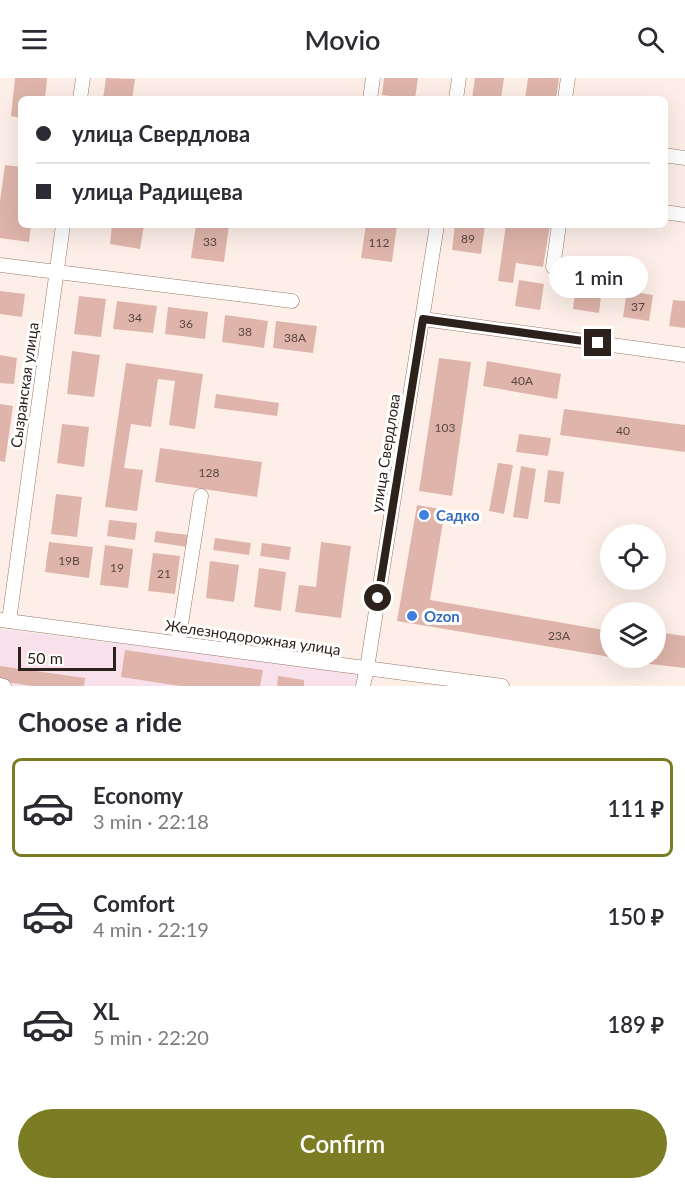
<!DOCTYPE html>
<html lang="en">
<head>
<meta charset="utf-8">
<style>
	body { margin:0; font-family:Lato,sans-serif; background:#f7f7f7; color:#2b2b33; height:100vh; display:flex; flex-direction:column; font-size:22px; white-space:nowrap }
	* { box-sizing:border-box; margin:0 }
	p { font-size:20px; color:#7c7c81 }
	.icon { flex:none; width:33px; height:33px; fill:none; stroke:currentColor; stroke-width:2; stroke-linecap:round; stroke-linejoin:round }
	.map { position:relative; height:608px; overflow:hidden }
	.side { display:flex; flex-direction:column; background:#fff; flex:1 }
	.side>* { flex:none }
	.top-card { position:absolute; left:18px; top:18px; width:650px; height:132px; border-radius:9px; box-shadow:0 6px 24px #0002; display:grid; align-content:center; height:132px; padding:0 18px; background:#fff }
	.fabs { position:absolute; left:600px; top:446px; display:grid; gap:12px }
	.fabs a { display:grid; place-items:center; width:66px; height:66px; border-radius:50%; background:#fff; box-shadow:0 6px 24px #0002; font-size:30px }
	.scale { position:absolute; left:18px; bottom:15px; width:98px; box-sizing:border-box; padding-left:6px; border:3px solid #2d211b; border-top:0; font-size:16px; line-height:21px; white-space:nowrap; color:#2d211b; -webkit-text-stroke:4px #fff; paint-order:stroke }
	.end { position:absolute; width:27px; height:27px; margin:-14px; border:8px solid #2d211b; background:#fff; box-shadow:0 0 0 3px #fff }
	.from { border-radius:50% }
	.bubble { position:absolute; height:42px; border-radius:21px; background:#fff; box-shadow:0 6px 24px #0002; font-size:20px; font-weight:600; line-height:42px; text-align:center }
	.top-card b { display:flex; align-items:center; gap:21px; height:57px; font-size:22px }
	.top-card b+b { border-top:2px solid #e1e1e2 }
	.top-card i { width:15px; height:15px; background:#2b2b33 }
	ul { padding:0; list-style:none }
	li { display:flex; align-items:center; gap:18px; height:99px; margin:0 12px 9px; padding:0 6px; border:3px solid transparent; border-radius:9px }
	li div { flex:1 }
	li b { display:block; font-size:22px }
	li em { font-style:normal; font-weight:600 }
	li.active { border-color:#7c7c25 }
	li>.icon { width:54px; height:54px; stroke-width:1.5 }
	h2 { padding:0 18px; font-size:27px; line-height:72px }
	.primary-button { display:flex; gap:12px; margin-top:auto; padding:12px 18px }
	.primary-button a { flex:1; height:69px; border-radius:36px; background:#7c7c25; color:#fff; font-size:24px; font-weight:600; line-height:69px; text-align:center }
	header { display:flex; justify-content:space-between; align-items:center; height:78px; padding:0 18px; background:#fff; font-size:27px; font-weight:600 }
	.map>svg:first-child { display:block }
	.industrial { fill:#f9e1eb }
	.building { fill:#dfb5ab }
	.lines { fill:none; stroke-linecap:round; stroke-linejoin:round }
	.minor-casing { stroke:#967868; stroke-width:15 }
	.minor { stroke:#fff; stroke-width:14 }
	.route { stroke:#2d211b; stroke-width:8 }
	.shop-dot { fill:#3f7fe0; stroke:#fff; stroke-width:2 }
	.labels { text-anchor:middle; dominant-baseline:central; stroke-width:6; stroke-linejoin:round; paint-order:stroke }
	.number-label { font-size:12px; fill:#5a463f }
	.street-label { font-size:15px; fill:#2d211b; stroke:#fff }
	.shop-label { font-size:15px; font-weight:bold; fill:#366cbe; stroke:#fff; text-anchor:start }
</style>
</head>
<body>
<header><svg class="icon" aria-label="menu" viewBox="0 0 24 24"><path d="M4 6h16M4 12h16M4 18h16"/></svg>Movio<svg class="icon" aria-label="search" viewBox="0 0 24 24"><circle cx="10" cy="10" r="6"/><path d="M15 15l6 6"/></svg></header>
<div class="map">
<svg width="685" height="608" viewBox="0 0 685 608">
	<rect width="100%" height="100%" fill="#fdefe8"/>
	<polygon class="industrial" points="0,551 361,595 359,608 0,608"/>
	<g class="building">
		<polygon points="15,0 47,0 45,21 21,21 21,40 11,38"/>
		<polygon points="106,0 135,1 132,21 103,21"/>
		<polygon points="384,0 418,0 415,21 382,17"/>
		<polygon points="475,0 504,0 501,21 472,21"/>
		<polygon points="528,0 559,0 556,21 525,21"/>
		<polygon points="5,87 21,89 21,147 31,147 29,164 0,160 0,123"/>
		<polygon points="112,147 144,147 140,171 110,166"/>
		<polygon points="196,147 229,147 224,184 191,180"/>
		<polygon points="366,147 397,147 392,184 361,180"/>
		<polygon points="455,147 485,147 481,176 452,172"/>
		<polygon points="506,147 550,147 543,189 516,185 513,205 498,203"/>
		<polygon points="519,202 544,206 540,232 515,228"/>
		<polygon points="576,205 602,209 599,235 573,231"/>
		<polygon points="0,213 25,216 22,239 0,236"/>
		<polygon points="627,213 653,217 649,243 623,239"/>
		<polygon points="79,218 106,221 101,259 74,256"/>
		<polygon points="673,222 685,223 685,250 669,248"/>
		<polygon points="117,223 157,228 153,255 113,251"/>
		<polygon points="168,229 208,234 205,261 165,256"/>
		<polygon points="225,237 268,243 264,270 222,264"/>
		<polygon points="276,243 317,248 313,275 273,270"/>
		<polygon points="72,273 100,277 94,319 67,316"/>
		<polygon points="0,277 17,280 14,306 0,305"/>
		<polygon points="439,280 471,284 452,418 419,413"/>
		<polygon points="487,283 561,296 557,321 483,308"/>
		<polygon points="126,285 203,296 195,351 169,347 175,303 158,301 151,349 131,346 124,390 143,392 137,433 105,429"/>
		<polygon points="216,316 279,325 277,338 214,330"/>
		<polygon points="0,326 13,328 5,384 0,383"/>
		<polygon points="564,331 685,347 685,374 560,357"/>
		<polygon points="62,346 89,349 84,389 57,385"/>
		<polygon points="519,356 551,360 548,378 516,374"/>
		<polygon points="160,370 262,384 257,419 155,404"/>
		<polygon points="498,385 513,387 504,436 489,433"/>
		<polygon points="521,388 536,391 528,441 513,439"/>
		<polygon points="548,392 564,394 560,426 544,424"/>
		<polygon points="56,416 82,419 77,459 51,456"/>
		<polygon points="417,427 445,432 430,522 610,553 610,579 397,543"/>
		<polygon points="109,442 137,445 135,462 107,458"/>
		<polygon points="156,453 188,457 187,469 154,464"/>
		<polygon points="215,460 251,465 249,477 213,472"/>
		<polygon points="49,464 93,469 89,500 45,494"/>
		<polygon points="321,464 351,468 341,540 295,534 299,507 316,509"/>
		<polygon points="262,465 291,469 289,482 260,478"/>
		<polygon points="105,467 133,471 128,510 100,507"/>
		<polygon points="153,475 180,478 175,516 148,513"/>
		<polygon points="210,483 239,487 234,524 206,520"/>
		<polygon points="259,490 286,494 281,533 254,529"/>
		<polygon points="656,554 685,558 685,590 642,585 642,579 656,579"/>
		<polygon points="125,572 263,592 260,608 180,608 121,599"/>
		<polygon points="0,588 85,600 84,608 32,608 0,603"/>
		<polygon points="278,598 304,602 304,608 277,608"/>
	</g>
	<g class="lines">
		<g class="minor-casing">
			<g id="minor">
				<polyline points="80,21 83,0"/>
				<polyline points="370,21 373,0"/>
				<polyline points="456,21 459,0"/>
				<polyline points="565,21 568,0"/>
				<polyline points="664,77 685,80"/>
				<polyline points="664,134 685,137"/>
				<polyline points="0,187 292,223"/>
				<polyline points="553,189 559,147"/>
				<polyline points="423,241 685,277"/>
				<polyline points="0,542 502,608"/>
				<polyline points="9,543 63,147"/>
				<polyline points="178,565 201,418"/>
				<polyline points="0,607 4,608"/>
				<polyline points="363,608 367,590 437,147"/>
			</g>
		</g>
		<use href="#minor" class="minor"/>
	</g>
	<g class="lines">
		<polyline class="route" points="378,520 423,241 598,265"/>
	</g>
	<g class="shop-dot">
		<circle cx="424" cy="437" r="6"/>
		<circle cx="412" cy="538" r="6"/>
	</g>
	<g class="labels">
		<g class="number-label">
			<text x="468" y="160">89</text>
			<text x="210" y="163">33</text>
			<text x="379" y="164">112</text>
			<text x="638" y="228">37</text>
			<text x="135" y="239">34</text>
			<text x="186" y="245">36</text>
			<text x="245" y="253">38</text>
			<text x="295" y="259">38А</text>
			<text x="522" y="302">40А</text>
			<text x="445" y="349">103</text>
			<text x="623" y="352">40</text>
			<text x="209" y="394">128</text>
			<text x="69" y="482">19В</text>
			<text x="117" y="489">19</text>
			<text x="164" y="495">21</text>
			<text x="559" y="557">23А</text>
		</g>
		<g class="street-label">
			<text transform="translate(24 307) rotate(-82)">Сызранская улица</text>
			<text transform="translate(385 375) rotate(-81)">улица Свердлова</text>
			<text transform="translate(253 559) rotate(8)">Железнодорожная улица</text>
		</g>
		<g class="shop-label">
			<text x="436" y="437">Садко</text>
			<text x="424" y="538">Ozon</text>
		</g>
	</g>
</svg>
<div class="fabs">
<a><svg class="icon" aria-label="locate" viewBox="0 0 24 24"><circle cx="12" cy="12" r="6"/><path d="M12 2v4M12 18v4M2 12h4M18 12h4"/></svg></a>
<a><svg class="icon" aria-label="layers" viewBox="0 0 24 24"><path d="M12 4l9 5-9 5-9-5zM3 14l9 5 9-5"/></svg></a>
</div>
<div class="scale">50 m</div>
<i class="end from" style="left:378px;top:520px"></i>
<i class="end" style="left:598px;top:265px"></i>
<div class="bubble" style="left:549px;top:178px;width:99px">1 min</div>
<div class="top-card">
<b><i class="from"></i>улица Свердлова</b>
<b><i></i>улица Радищева</b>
</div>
</div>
<section class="side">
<h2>Choose a ride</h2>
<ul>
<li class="active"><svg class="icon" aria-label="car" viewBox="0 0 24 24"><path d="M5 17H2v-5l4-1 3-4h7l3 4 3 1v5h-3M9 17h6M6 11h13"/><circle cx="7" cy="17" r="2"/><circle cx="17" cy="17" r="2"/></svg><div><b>Economy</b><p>3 min · 22:18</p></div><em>111 ₽</em></li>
<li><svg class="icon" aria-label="car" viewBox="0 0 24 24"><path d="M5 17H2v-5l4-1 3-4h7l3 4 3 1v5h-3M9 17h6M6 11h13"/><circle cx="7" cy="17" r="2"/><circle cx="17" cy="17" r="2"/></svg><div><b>Comfort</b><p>4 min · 22:19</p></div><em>150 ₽</em></li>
<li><svg class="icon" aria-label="car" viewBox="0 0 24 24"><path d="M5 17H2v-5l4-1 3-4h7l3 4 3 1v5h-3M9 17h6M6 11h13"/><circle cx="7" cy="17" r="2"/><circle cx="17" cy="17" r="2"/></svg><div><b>XL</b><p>5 min · 22:20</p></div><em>189 ₽</em></li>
</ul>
<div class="primary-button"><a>Confirm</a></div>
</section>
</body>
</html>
